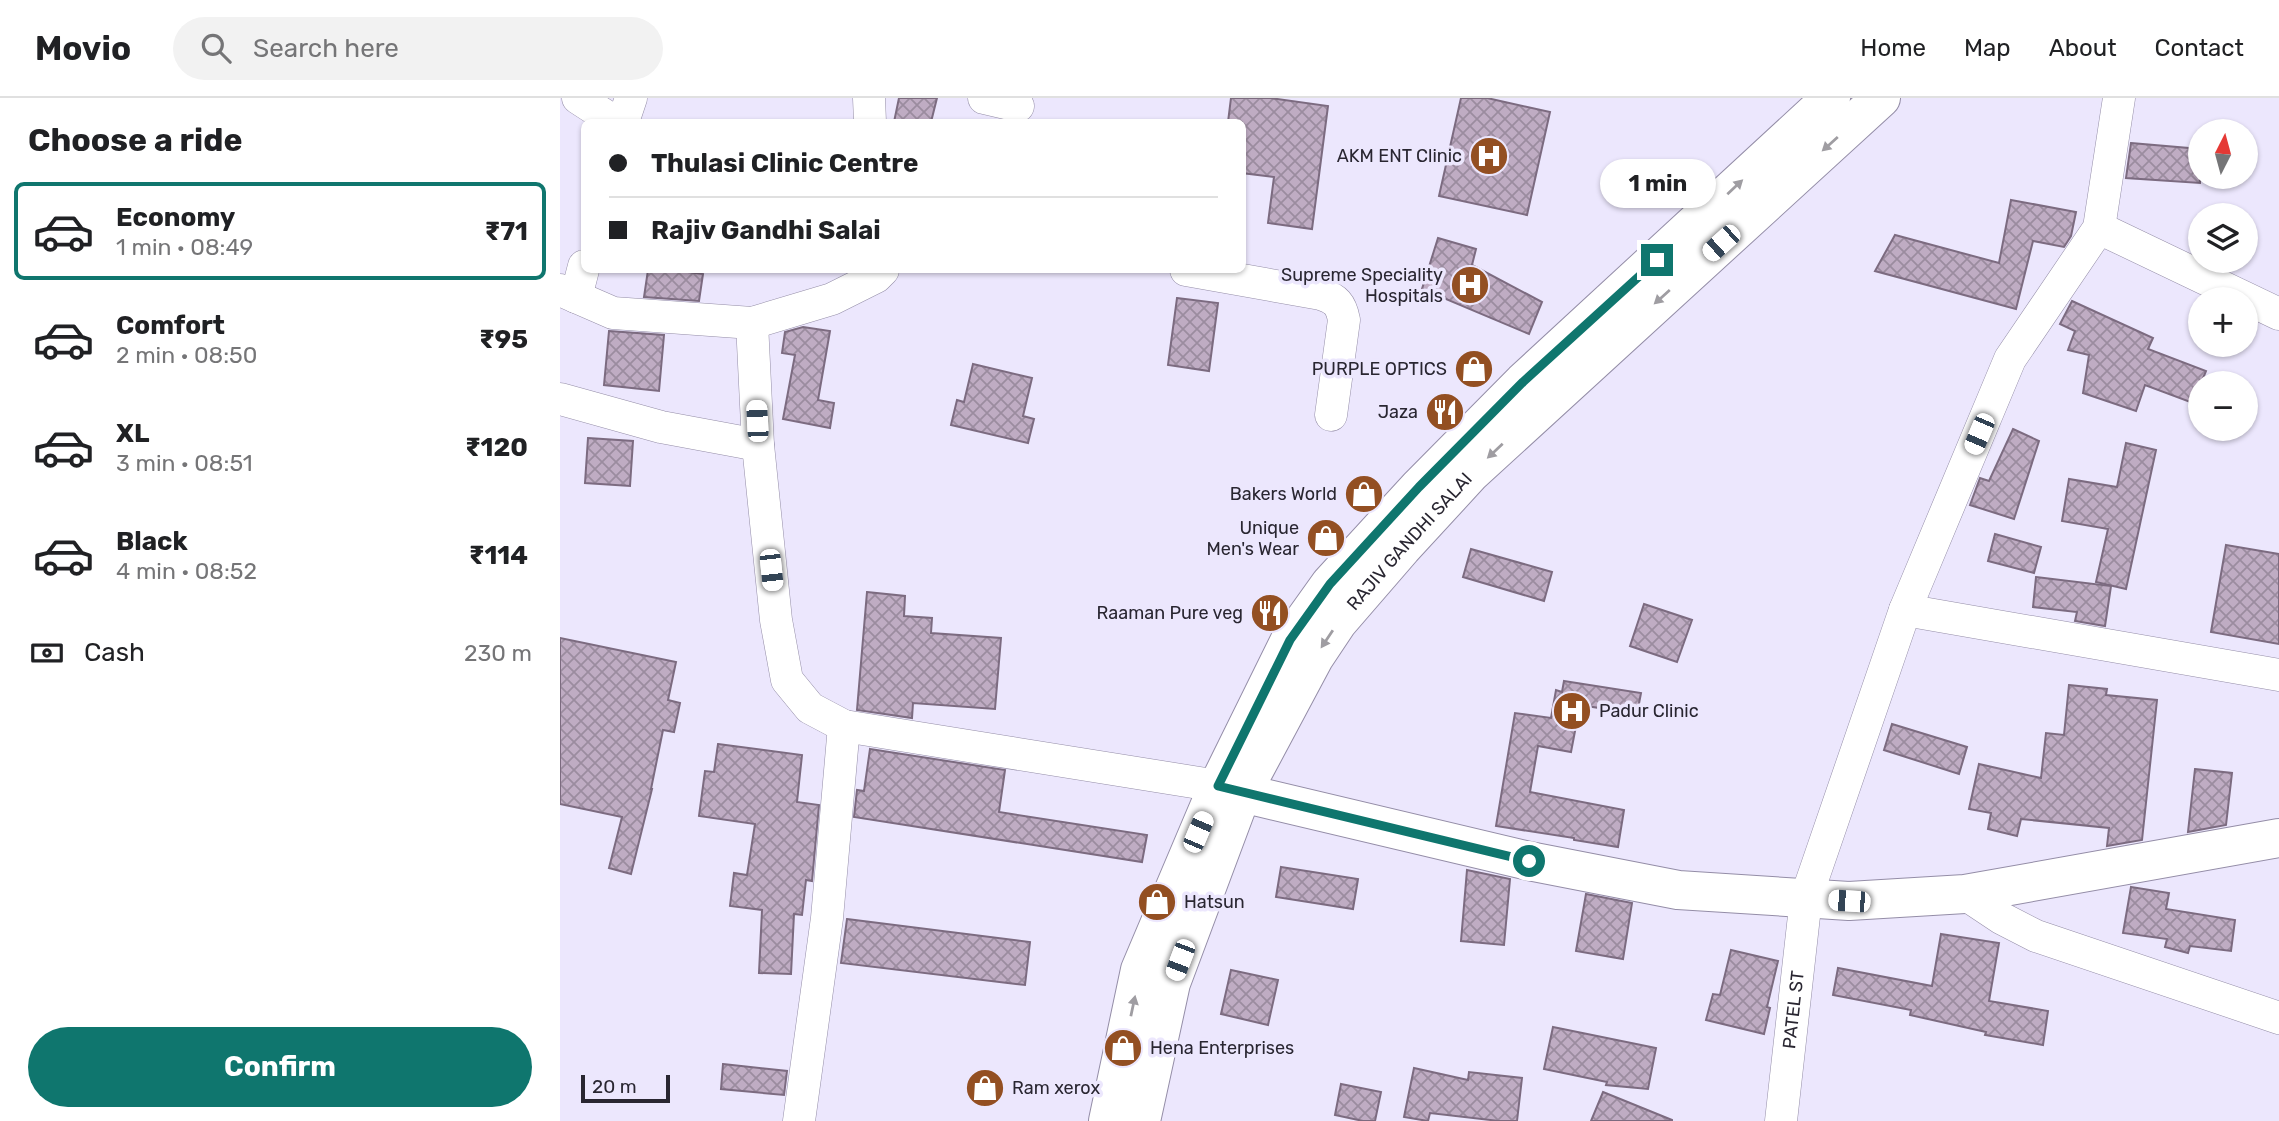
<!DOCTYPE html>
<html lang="en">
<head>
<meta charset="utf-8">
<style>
	body { margin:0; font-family:Rubik,sans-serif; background:#f2f2f2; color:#202124; height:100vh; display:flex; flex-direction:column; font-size:26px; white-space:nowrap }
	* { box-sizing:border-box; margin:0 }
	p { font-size:23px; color:#757577 }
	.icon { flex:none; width:38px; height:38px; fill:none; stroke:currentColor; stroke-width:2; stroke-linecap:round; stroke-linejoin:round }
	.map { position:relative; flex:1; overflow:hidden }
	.details { display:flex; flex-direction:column; background:#fff; width:560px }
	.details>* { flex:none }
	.banner { position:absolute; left:21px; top:21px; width:665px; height:154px; border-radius:10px; box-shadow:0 2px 5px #0004; display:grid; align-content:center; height:154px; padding:0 28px; background:#fff }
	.needle { width:46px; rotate:6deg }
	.controls { position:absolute; left:1628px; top:21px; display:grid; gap:14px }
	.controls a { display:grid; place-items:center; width:70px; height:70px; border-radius:50%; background:#fff; box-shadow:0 2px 5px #0004; font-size:35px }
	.scale { position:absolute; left:21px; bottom:18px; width:89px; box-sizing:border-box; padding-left:7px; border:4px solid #292631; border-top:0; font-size:19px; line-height:24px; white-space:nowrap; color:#292631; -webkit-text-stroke:5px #ece7fd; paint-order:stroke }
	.end { position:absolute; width:32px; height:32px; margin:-16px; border:9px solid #0f766e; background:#fff; box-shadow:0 0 0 4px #fff }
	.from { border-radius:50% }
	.bubble { position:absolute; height:49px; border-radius:24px; background:#fff; box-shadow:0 2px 5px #0004; font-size:23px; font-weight:700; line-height:49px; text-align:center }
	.car { position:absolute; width:21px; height:42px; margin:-21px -10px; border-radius:9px; box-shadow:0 0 5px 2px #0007; background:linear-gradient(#fff 24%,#345 0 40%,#fff 0 76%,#345 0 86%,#fff 0) }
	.banner b { display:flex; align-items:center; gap:24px; height:66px; font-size:26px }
	.banner b+b { border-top:2px solid #e0e0e0 }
	.banner i { width:18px; height:18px; background:#202124 }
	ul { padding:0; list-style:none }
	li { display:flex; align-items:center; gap:21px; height:98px; margin:0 14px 10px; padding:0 14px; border:4px solid transparent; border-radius:10px }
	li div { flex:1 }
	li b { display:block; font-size:26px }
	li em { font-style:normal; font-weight:700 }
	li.active { border-color:#0f766e }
	li>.icon { width:63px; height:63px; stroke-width:1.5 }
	h2 { padding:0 28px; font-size:32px; line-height:84px }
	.pay { display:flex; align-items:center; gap:18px; height:77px; padding:0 28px; font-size:26px }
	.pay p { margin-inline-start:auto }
	.action { display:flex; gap:14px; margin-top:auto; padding:14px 28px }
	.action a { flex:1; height:80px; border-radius:42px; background:#0f766e; color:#fff; font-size:28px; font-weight:700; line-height:80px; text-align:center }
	header { display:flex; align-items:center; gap:42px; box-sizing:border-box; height:98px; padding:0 35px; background:#fff; border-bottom:2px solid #e0e0e0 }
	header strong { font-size:33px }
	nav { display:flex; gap:38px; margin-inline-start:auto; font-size:24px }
	.search { width:490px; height:63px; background:#f2f2f2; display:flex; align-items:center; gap:18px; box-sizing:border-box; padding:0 24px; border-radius:38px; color:#757577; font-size:26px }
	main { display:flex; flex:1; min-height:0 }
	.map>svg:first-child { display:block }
	.building { fill:url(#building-cross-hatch); stroke:#7c6b80; stroke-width:2 }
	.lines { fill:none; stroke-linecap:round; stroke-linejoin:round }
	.minor-casing { stroke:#948da7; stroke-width:33 }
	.tertiary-casing { stroke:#948da7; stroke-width:40 }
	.primary-casing { stroke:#948da7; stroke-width:40 }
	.minor { stroke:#fff; stroke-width:32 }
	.tertiary { stroke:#fff; stroke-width:38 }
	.primary { stroke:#fff; stroke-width:38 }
	.oneway { fill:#9f9da2 }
	.route { stroke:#0f766e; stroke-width:9 }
	.labels { text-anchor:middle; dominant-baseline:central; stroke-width:7; stroke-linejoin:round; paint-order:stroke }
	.poi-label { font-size:18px; fill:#292631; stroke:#ece7fd; text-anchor:end }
	.street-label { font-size:18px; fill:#292631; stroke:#ece7fd }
</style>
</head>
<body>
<header>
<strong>Movio</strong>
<div class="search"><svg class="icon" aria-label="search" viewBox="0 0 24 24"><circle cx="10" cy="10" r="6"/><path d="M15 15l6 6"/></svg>Search here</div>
<nav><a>Home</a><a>Map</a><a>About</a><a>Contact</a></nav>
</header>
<main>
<section class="details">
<h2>Choose a ride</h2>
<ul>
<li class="active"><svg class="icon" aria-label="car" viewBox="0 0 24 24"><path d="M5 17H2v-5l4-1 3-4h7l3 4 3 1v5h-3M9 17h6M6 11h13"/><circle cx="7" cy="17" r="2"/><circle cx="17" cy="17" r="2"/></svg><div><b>Economy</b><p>1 min · 08:49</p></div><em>₹71</em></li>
<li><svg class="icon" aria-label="car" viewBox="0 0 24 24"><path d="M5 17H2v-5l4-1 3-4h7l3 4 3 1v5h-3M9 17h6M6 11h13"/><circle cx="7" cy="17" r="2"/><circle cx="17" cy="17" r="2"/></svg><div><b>Comfort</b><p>2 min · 08:50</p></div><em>₹95</em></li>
<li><svg class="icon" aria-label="car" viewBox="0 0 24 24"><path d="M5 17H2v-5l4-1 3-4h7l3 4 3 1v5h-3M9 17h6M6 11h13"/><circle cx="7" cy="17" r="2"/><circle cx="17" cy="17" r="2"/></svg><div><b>XL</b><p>3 min · 08:51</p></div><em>₹120</em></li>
<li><svg class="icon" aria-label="car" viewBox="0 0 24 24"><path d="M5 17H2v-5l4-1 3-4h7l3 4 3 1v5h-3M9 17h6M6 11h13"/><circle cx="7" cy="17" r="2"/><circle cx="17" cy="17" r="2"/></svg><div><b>Black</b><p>4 min · 08:52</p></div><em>₹114</em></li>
</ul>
<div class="pay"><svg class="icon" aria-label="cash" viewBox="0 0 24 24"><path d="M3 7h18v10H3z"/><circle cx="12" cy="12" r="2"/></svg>Cash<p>230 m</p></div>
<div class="action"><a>Confirm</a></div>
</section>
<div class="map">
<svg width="1719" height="1023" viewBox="0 0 1719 1023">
	<defs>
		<pattern id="building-cross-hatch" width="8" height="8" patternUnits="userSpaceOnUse" patternTransform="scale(1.75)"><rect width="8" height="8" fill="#bfacc3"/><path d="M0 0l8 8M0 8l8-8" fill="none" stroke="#9b8c9f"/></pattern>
	</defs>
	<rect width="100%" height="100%" fill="#ece7fd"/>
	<g class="building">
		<polygon points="339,0 377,0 371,24 334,24"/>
		<polygon points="671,0 710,0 768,8 752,131 708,125 714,79 682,75 682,24 668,24"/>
		<polygon points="901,0 927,0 990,14 967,117 879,98"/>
		<polygon points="1571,45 1640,51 1640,85 1566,80"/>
		<polygon points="1451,102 1516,114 1511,138 1504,149 1473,143 1456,211 1315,173 1335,137 1439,165"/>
		<polygon points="878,140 916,151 912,167 982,204 969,236 862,191"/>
		<polygon points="88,172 112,172 143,176 139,203 84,199"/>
		<polygon points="617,200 658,205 649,273 608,267"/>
		<polygon points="1512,203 1593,240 1588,251 1646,273 1633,305 1585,287 1576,313 1523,295 1529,257 1508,252 1515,233 1500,226"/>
		<polygon points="243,229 270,233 258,302 274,305 270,330 223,321 235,257 222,255 225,234"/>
		<polygon points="49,233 104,237 99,293 44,287"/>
		<polygon points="413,266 472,280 463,318 474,321 468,345 391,327 397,302 404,304"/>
		<polygon points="1453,331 1479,343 1454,421 1410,407 1420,380 1429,383"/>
		<polygon points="28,340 73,343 70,388 25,385"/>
		<polygon points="1566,345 1596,352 1566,491 1536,484 1548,431 1502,423 1509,381 1557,389"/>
		<polygon points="1435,436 1481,449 1474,475 1428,463"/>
		<polygon points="1666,447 1719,456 1719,546 1651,534"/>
		<polygon points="911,451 992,474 984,503 903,479"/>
		<polygon points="1476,479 1551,488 1545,528 1515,523 1517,514 1473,509"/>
		<polygon points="307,494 345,498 344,518 372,520 371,535 441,540 435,611 353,605 352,620 297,612"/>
		<polygon points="1084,506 1132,522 1117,564 1070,548"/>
		<polygon points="0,540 116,564 108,602 120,605 114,634 103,632 91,691 92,691 71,776 49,770 62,719 0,706"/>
		<polygon points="1004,583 1081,595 1077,616 1020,607 1011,654 978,648 970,694 1064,712 1058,749 1014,742 1014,740 936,728 955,615 991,620 996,592 1002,594"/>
		<polygon points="1509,587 1547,591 1546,597 1597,602 1582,742 1547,748 1549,730 1461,721 1457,738 1428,731 1431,715 1409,711 1419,666 1481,680 1486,635 1504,637"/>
		<polygon points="1332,626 1407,649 1399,676 1324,652"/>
		<polygon points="158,646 242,657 237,704 259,707 252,783 246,782 242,817 234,816 231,876 199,875 202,812 170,808 174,775 187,777 195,726 139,718 145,673 154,674"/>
		<polygon points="310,651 445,672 439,714 587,737 582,764 294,719 297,692 304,693"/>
		<polygon points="1635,671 1672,675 1666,727 1628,734"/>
		<polygon points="721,769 798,781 793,811 716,799"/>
		<polygon points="907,772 950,781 944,847 901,843"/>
		<polygon points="1571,789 1609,795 1606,811 1675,822 1671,853 1630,848 1628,855 1605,849 1607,841 1563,835"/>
		<polygon points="1026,796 1072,805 1063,861 1016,853"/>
		<polygon points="287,821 470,844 465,887 281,865"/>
		<polygon points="1381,836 1439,845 1429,903 1488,913 1483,947 1425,937 1426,934 1350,917 1351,912 1273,897 1278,870 1372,888"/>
		<polygon points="1171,852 1218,863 1207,909 1210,910 1204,936 1146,922 1153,896 1160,897"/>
		<polygon points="671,872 718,882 708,927 661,916"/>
		<polygon points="993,929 1096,950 1088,991 1046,987 1047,984 984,971"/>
		<polygon points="163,966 227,973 224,997 161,991"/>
		<polygon points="854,970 908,982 909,974 962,980 957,1023 939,1023 870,1015 868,1023 844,1019"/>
		<polygon points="781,986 821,994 815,1023 803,1023 775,1017"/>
		<polygon points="1043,994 1112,1022 1112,1023 1031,1023"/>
	</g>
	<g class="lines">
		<g class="minor-casing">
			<g id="minor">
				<polyline points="18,0 55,24"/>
				<polyline points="309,0 310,24"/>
				<polyline points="424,0 458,8"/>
				<polyline points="63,24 71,0"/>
				<polyline points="1539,130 1719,216"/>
				<path d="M 626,172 L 761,196 C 776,201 781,206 784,222 L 771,317"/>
				<polyline points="0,192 53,215 192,225 272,201 316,179 323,172"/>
				<polyline points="16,199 24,168"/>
				<polyline points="192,225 198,347 216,522 227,582 250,610 284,628 658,688"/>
				<polyline points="0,301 101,329 198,347"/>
				<polyline points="1345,512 1719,577"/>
				<polyline points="1405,796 1441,820 1476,838 1719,920"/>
				<polyline points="239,1023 267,820 284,628"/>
				<path id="s1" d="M 1221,1023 L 1246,800 L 1345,512 L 1450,261 L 1539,130 L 1559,0"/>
			</g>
		</g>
		<g class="tertiary-casing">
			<polyline id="tertiary" points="658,688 682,695 969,763 1118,792 1289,803 1405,796 1719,740"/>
		</g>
		<g class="primary-casing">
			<g id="primary">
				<polyline points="548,1023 580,872 658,688 730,542 770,486 859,389 963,284 1271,0"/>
				<path id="s2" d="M 581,1023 L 611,885 L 682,695 L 754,560 L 778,524 L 842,450 L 911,375 L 1321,0"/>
			</g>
		</g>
		<use href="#minor" class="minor"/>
		<use href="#tertiary" class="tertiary"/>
		<use href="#primary" class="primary"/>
	</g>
	<defs><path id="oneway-solid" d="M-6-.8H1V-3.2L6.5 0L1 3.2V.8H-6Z" transform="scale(1.75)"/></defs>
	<g class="oneway">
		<use href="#oneway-solid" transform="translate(1270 46) rotate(138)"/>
		<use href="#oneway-solid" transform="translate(1175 89) rotate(-43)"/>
		<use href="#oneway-solid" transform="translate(1102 199) rotate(138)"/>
		<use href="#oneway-solid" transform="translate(935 353) rotate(137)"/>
		<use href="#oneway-solid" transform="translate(767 541) rotate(124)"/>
		<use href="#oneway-solid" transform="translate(573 908) rotate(-78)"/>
	</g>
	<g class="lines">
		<polyline class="route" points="969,763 658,688 730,542 770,486 859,389 963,284 1097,162"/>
	</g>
	<defs>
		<g id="hospital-disc" transform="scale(2.0125)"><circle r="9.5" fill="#934f22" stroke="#ece7fd"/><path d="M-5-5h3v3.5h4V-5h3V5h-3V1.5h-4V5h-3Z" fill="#fff"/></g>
		<g id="shop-disc" transform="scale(2.0125)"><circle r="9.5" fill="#934f22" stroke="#ece7fd"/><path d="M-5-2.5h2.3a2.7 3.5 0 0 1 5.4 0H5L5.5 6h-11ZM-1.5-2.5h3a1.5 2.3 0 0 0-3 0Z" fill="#fff"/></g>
		<g id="restaurant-disc" transform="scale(2.0125)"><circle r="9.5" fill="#934f22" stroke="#ece7fd"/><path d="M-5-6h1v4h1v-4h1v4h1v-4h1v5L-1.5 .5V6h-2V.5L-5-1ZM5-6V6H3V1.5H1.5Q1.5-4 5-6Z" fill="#fff"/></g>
	</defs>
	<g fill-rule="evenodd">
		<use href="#hospital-disc" x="929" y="58"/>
		<use href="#hospital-disc" x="910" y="187"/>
		<use href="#shop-disc" x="914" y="271"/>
		<use href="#restaurant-disc" x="885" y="314"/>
		<use href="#shop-disc" x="804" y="396"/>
		<use href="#shop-disc" x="766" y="440"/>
		<use href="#restaurant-disc" x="710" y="515"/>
		<use href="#hospital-disc" x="1012" y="613"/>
		<use href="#shop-disc" x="597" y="804"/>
		<use href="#shop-disc" x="563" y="950"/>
		<use href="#shop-disc" x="425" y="990"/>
	</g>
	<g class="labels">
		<g class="poi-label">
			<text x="902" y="58">AKM ENT Clinic</text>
			<text x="883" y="177">Supreme Speciality<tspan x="883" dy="21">Hospitals</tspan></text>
			<text x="887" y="271">PURPLE OPTICS</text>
			<text x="858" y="314">Jaza</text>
			<text x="777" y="396">Bakers World</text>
			<text x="739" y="430">Unique<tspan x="739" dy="21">Men's Wear</tspan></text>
			<text x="683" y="515">Raaman Pure veg</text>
			<text x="1039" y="613" text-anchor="start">Padur Clinic</text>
			<text x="624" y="804" text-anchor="start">Hatsun</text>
			<text x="590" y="950" text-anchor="start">Hena Enterprises</text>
			<text x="452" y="990" text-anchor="start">Ram xerox</text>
		</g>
		<g class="street-label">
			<text stroke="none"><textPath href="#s2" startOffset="648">RAJIV GANDHI SALAI</textPath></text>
			<text stroke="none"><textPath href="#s1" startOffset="112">PATEL ST</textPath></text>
		</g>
	</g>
</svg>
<div class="controls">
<a><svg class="needle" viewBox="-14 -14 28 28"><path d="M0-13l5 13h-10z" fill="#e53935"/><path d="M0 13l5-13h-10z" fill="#757577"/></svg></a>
<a><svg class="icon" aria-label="layers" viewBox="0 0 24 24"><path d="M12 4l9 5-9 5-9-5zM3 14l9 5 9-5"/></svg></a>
<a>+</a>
<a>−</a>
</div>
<div class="scale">20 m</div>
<i class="end from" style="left:969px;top:763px"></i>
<i class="end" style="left:1097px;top:162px"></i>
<div class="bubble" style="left:1040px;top:61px;width:116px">1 min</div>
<i class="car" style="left:1161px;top:145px;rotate:228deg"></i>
<i class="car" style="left:197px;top:323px;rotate:357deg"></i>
<i class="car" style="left:1419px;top:336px;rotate:203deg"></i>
<i class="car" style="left:211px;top:472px;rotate:174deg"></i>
<i class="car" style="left:638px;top:734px;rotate:23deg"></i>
<i class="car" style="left:1289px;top:803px;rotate:274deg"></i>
<i class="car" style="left:620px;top:862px;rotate:201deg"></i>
<div class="banner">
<b><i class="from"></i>Thulasi Clinic Centre</b>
<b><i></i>Rajiv Gandhi Salai</b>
</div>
</div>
</main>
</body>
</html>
